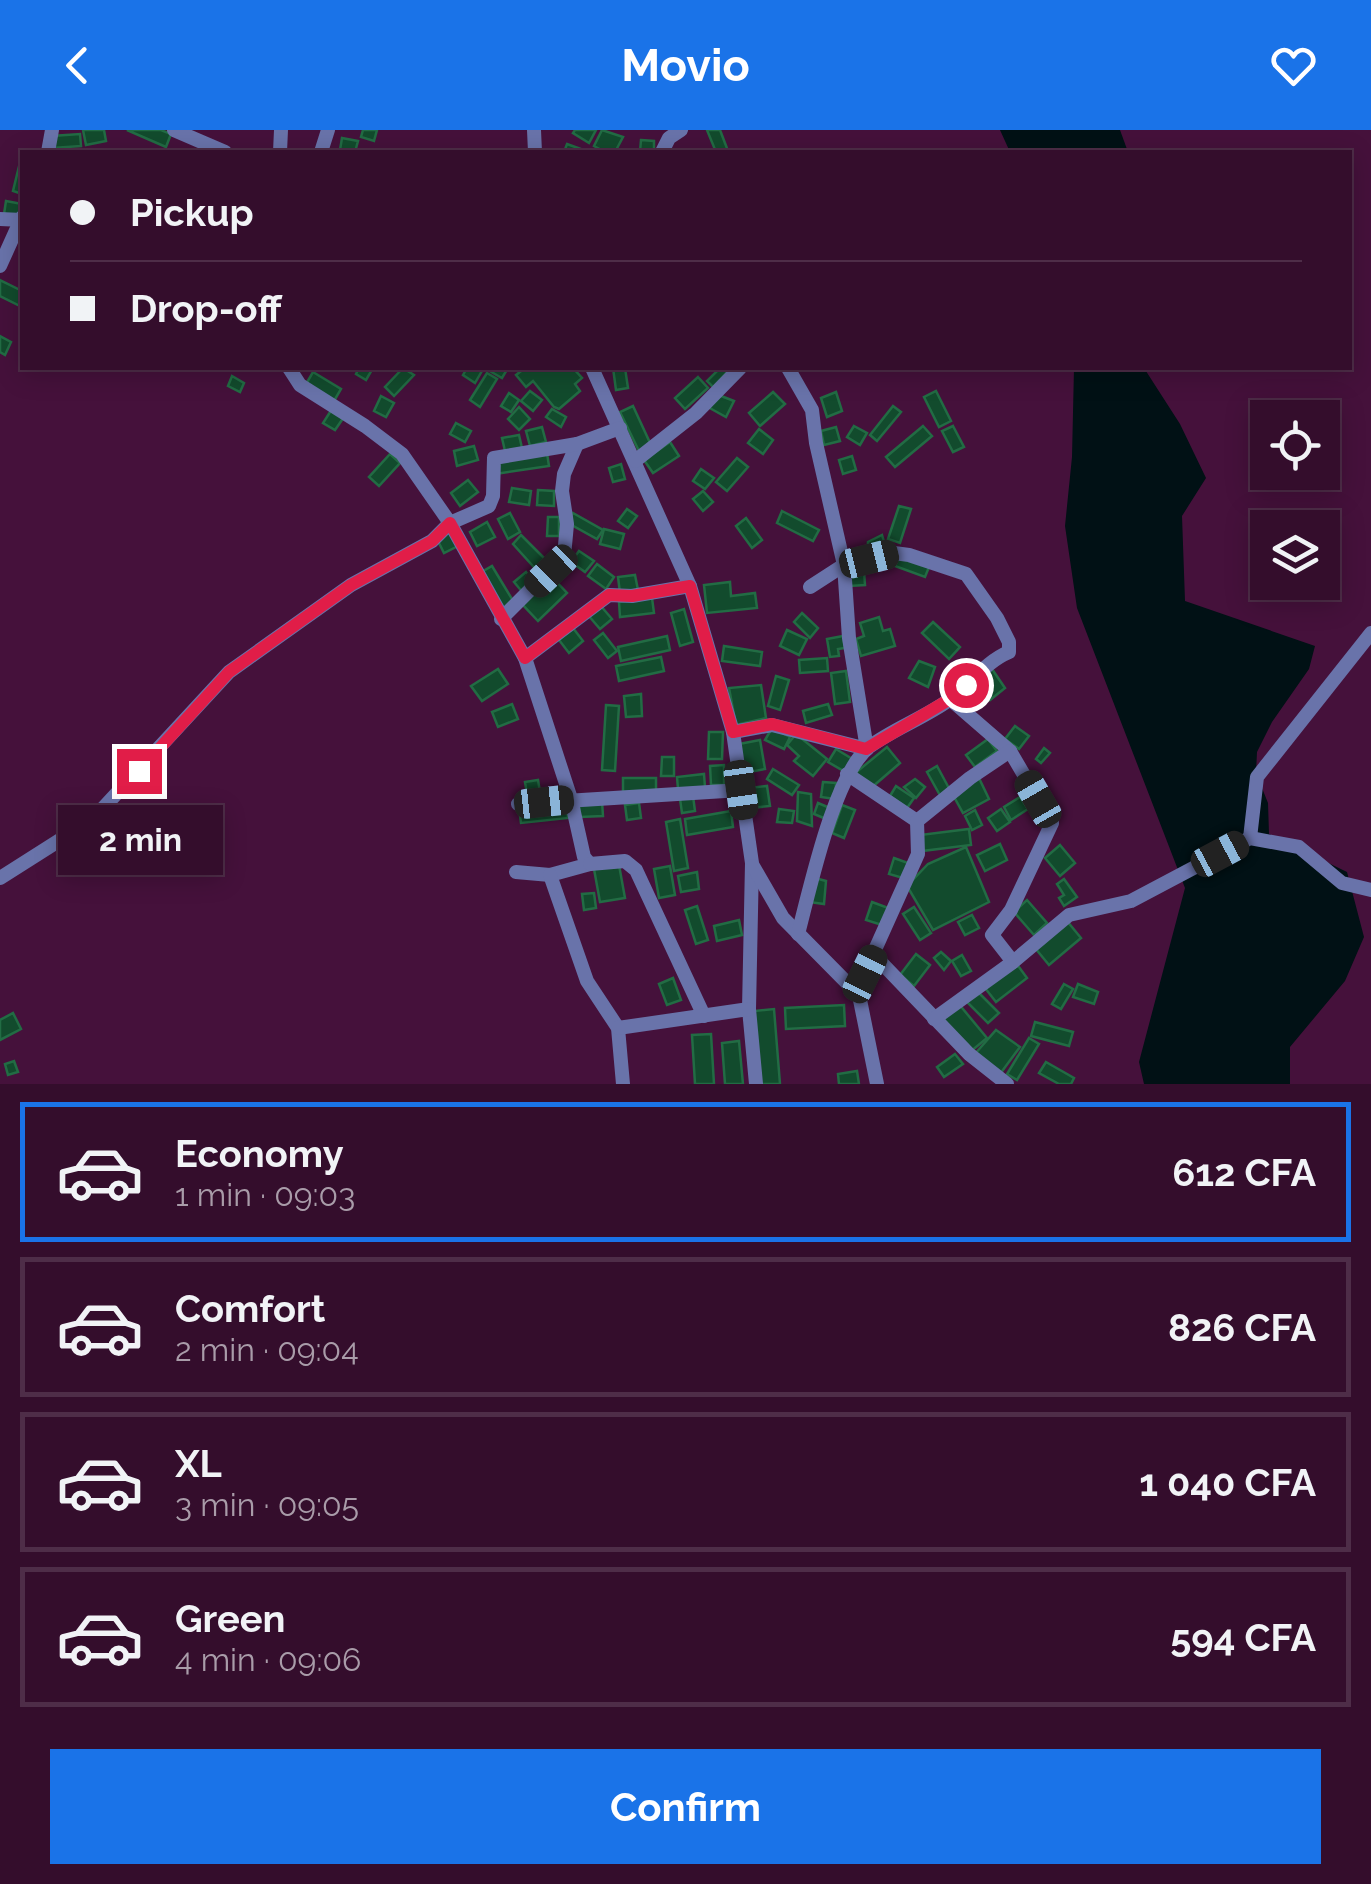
<!DOCTYPE html>
<html lang="en">
<head>
<meta charset="utf-8">
<style>
	body { margin:0; font-family:Raleway,sans-serif; background:#3c1634; color:#f1f3f6; height:100vh; display:flex; flex-direction:column; font-size:38px; white-space:nowrap }
	* { box-sizing:border-box; margin:0 }
	p { font-size:32px; color:#a99ca9 }
	.icon { flex:none; width:55px; height:55px; fill:none; stroke:currentColor; stroke-width:2; stroke-linecap:round; stroke-linejoin:round }
	.map { position:relative; height:954px; overflow:hidden }
	.details { display:flex; flex-direction:column; background:#340d2c; flex:1 }
	.details>* { flex:none }
	.guide { position:absolute; left:20px; top:20px; width:1332px; height:220px; border-radius:0px; box-shadow:0 5px 25px #0003,0 0 0 2px #4e2d48; display:grid; align-content:center; height:220px; padding:0 50px; background:#340d2c }
	.tools { position:absolute; left:1250px; top:270px; display:grid; gap:20px }
	.tools a { display:grid; place-items:center; width:90px; height:90px; border-radius:0px; background:#340d2c; box-shadow:0 5px 25px #0003,0 0 0 2px #4e2d48; font-size:50px }
	.end { position:absolute; width:45px; height:45px; margin:-22px; border:12px solid #e11d48; background:#fff; box-shadow:0 0 0 5px #fff }
	.from { border-radius:50% }
	.bubble { position:absolute; height:70px; border-radius:0px; background:#340d2c; box-shadow:0 5px 25px #0003,0 0 0 2px #4e2d48; font-size:32px; font-weight:700; line-height:70px; text-align:center }
	.car { position:absolute; width:30px; height:60px; margin:-30px -15px; border-radius:12px; box-shadow:0 0 8px 2px #0007; background:linear-gradient(#222 24%,#8ab4d8 0 40%,#222 0 76%,#8ab4d8 0 86%,#222 0) }
	.guide b { display:flex; align-items:center; gap:35px; height:95px; font-size:38px }
	.guide b+b { border-top:2px solid #4e2d48 }
	.guide i { width:25px; height:25px; background:#f1f3f6 }
	ul { padding:18px 0 0; list-style:none }
	li { display:flex; align-items:center; gap:30px; height:140px; margin:0 20px 15px; padding:0 30px; border:5px solid #4e2d48; border-radius:0px }
	li div { flex:1 }
	li b { display:block; font-size:38px }
	li em { font-style:normal; font-weight:700 }
	li.on { border-color:#1a73e8 }
	li>.icon { width:90px; height:90px; stroke-width:1.5 }
	.primary-button { display:flex; gap:20px; margin-top:auto; padding:20px 50px }
	.primary-button a { flex:1; height:115px; border-radius:0px; background:#1a73e8; color:#fff; font-size:40px; font-weight:700; line-height:115px; text-align:center }
	header { display:flex; justify-content:space-between; align-items:center; height:130px; padding:0 50px; background:#1a73e8; color:#fff; font-size:45px; font-weight:700 }
	.map>svg:first-child { display:block }
	.water { fill:#011115 }
	.building { fill:#124b2d; stroke:#226c44; stroke-width:2.5 }
	.lines { fill:none; stroke-linecap:round; stroke-linejoin:round }
	.street { stroke:#6973aa; stroke-width:14 }
	.route { stroke:#e11d48; stroke-width:12 }
</style>
</head>
<body>
<header><svg class="icon" aria-label="back" viewBox="0 0 24 24"><path d="M15 5l-7 7 7 7"/></svg>Movio<svg class="icon" aria-label="heart" viewBox="0 0 24 24"><path d="M12 20l-8-8c-3-5 5-10 8-4 3-6 11-1 8 4z"/></svg></header>
<div class="map">
<svg width="1371" height="954" viewBox="0 0 1371 954">
	<rect width="100%" height="100%" fill="#45113b"/>
	<g class="water">
		<polygon points="1000,0 1120,0 1128,22 1010,22"/>
		<polygon points="1074,238 1144,238 1180,294 1206,348 1182,386 1185,471 1315,516 1309,539 1272,592 1257,622 1256,643 1268,673 1269,704 1347,742 1364,807 1345,851 1290,917 1290,954 1144,954 1139,932 1185,758 1077,478 1065,396 1072,327"/>
	</g>
	<g class="building">
		<polygon points="83,0 104,0 106,11 86,15"/>
		<polygon points="127,0 161,0 171,4 166,17"/>
		<polygon points="363,0 377,0 374,11 361,7"/>
		<polygon points="575,0 596,0 589,13 573,3"/>
		<polygon points="602,0 623,7 615,22 605,22 594,16"/>
		<polygon points="707,0 720,0 728,21 716,22"/>
		<polygon points="80,4 81,16 52,18 52,6"/>
		<polygon points="342,8 358,11 355,22 340,20"/>
		<polygon points="641,10 654,11 654,22 640,22"/>
		<polygon points="567,14 589,22 564,22"/>
		<polygon points="23,20 34,22 22,22 22,64 13,61"/>
		<polygon points="6,71 22,74 20,87 4,84"/>
		<polygon points="0,150 22,161 22,177 0,166"/>
		<polygon points="0,206 11,212 5,225 0,222"/>
		<polygon points="359,238 373,238 366,250 356,244"/>
		<polygon points="403,238 414,245 394,266 385,257"/>
		<polygon points="467,238 483,239 475,253 463,245"/>
		<polygon points="490,238 508,238 502,248 488,240"/>
		<polygon points="525,238 573,238 582,248 575,254 580,261 559,279 554,277 533,251 526,257 516,245"/>
		<polygon points="613,238 625,238 628,258 616,260"/>
		<polygon points="720,238 729,240 713,257 707,251"/>
		<polygon points="313,242 341,259 334,271 306,254"/>
		<polygon points="487,243 497,249 480,277 470,270"/>
		<polygon points="232,246 244,253 240,262 228,256"/>
		<polygon points="698,247 708,258 685,279 675,268"/>
		<polygon points="530,261 542,270 533,281 521,271"/>
		<polygon points="936,261 951,291 939,297 924,267"/>
		<polygon points="773,262 785,274 760,296 749,283"/>
		<polygon points="836,262 842,281 827,287 821,268"/>
		<polygon points="509,263 519,270 511,282 501,276"/>
		<polygon points="716,264 734,271 726,287 706,276"/>
		<polygon points="381,266 394,273 386,287 374,281"/>
		<polygon points="633,276 651,315 639,321 620,282"/>
		<polygon points="893,276 901,282 877,311 870,305"/>
		<polygon points="519,277 530,289 519,300 508,289"/>
		<polygon points="332,279 344,287 335,300 323,293"/>
		<polygon points="552,279 566,287 561,297 546,287"/>
		<polygon points="456,293 471,301 465,312 450,304"/>
		<polygon points="854,296 867,303 860,315 847,307"/>
		<polygon points="923,296 932,306 895,337 886,327"/>
		<polygon points="953,296 964,317 953,322 942,301"/>
		<polygon points="542,297 546,312 530,316 526,301"/>
		<polygon points="836,297 840,311 824,315 821,301"/>
		<polygon points="759,299 773,310 763,324 748,313"/>
		<polygon points="519,305 522,318 505,321 502,308"/>
		<polygon points="670,312 679,326 653,343 644,330"/>
		<polygon points="474,316 478,330 457,336 454,321"/>
		<polygon points="547,323 549,336 495,344 493,331"/>
		<polygon points="390,324 400,333 379,356 369,347"/>
		<polygon points="852,326 856,340 843,344 839,330"/>
		<polygon points="737,328 748,337 727,361 716,352"/>
		<polygon points="621,334 625,349 613,352 609,338"/>
		<polygon points="701,339 714,348 705,359 693,351"/>
		<polygon points="468,350 478,362 460,376 451,363"/>
		<polygon points="512,358 531,361 529,375 509,372"/>
		<polygon points="538,360 554,361 554,376 537,375"/>
		<polygon points="703,361 713,372 703,381 693,369"/>
		<polygon points="899,376 911,379 900,413 888,409"/>
		<polygon points="627,379 637,386 628,398 618,391"/>
		<polygon points="782,381 819,400 813,411 777,393"/>
		<polygon points="510,383 520,402 508,409 498,389"/>
		<polygon points="573,383 603,400 597,409 568,393"/>
		<polygon points="548,387 559,387 559,406 547,406"/>
		<polygon points="746,388 762,410 752,418 736,396"/>
		<polygon points="487,392 495,407 477,416 470,402"/>
		<polygon points="604,399 624,404 620,419 600,414"/>
		<polygon points="451,402 458,416 444,423 437,409"/>
		<polygon points="521,405 549,433 541,445 513,414"/>
		<polygon points="882,405 886,418 867,424 868,412"/>
		<polygon points="579,421 594,431 585,442 571,432"/>
		<polygon points="899,426 929,437 925,447 895,436"/>
		<polygon points="597,434 614,447 606,459 588,446"/>
		<polygon points="492,436 515,474 504,481 480,443"/>
		<polygon points="848,441 864,441 865,455 849,456"/>
		<polygon points="526,442 535,454 524,464 514,452"/>
		<polygon points="635,445 638,460 620,463 618,447"/>
		<polygon points="552,447 567,463 538,491 522,474"/>
		<polygon points="730,452 731,466 755,463 757,478 707,483 704,455"/>
		<polygon points="652,468 654,483 620,487 619,472"/>
		<polygon points="600,475 612,489 600,499 588,485"/>
		<polygon points="684,479 693,512 680,516 671,483"/>
		<polygon points="802,483 818,498 810,508 794,492"/>
		<polygon points="879,487 883,501 890,499 895,516 861,526 856,509 864,506 860,493"/>
		<polygon points="933,492 960,517 949,529 922,503"/>
		<polygon points="573,498 583,511 569,523 559,510"/>
		<polygon points="787,500 807,509 799,525 780,516"/>
		<polygon points="603,503 617,521 608,528 594,510"/>
		<polygon points="667,506 670,520 621,531 618,517"/>
		<polygon points="843,506 845,518 838,519 839,526 830,527 827,509"/>
		<polygon points="724,516 762,522 760,536 722,531"/>
		<polygon points="661,527 664,541 619,551 616,536"/>
		<polygon points="827,528 828,541 800,543 799,530"/>
		<polygon points="919,531 935,537 928,557 909,548"/>
		<polygon points="498,539 508,554 482,571 471,556"/>
		<polygon points="992,539 1005,558 990,570 975,557"/>
		<polygon points="846,541 850,572 835,574 831,543"/>
		<polygon points="776,546 789,550 780,580 768,576"/>
		<polygon points="761,555 766,588 736,595 729,558"/>
		<polygon points="641,564 642,586 626,587 624,566"/>
		<polygon points="512,574 518,589 498,597 492,582"/>
		<polygon points="828,574 832,585 806,593 803,581"/>
		<polygon points="606,575 619,576 615,641 602,640"/>
		<polygon points="1015,596 1029,606 1019,619 1005,609"/>
		<polygon points="772,598 790,607 784,619 765,610"/>
		<polygon points="709,602 723,602 722,629 708,629"/>
		<polygon points="796,604 827,629 813,646 794,631 799,626 787,615"/>
		<polygon points="988,609 997,621 975,637 966,625"/>
		<polygon points="760,610 765,639 744,643 739,614"/>
		<polygon points="887,617 900,633 871,658 854,644"/>
		<polygon points="1044,618 1050,623 1041,633 1036,629"/>
		<polygon points="836,619 854,630 847,643 828,632"/>
		<polygon points="662,627 674,627 674,646 661,646"/>
		<polygon points="724,635 724,655 711,655 710,636"/>
		<polygon points="937,636 951,662 941,667 927,642"/>
		<polygon points="773,639 799,655 792,665 767,649"/>
		<polygon points="704,644 705,657 678,659 677,647"/>
		<polygon points="978,646 989,669 963,683 953,665"/>
		<rect x="623" y="648" width="33" height="14"/>
		<polygon points="915,649 925,657 916,668 904,657"/>
		<polygon points="538,650 541,668 528,670 525,652"/>
		<polygon points="823,652 836,653 835,669 821,667"/>
		<polygon points="767,656 770,676 751,678 749,658"/>
		<polygon points="896,656 914,668 907,678 890,666"/>
		<polygon points="798,662 811,664 812,696 797,691"/>
		<polygon points="693,666 695,681 682,683 680,669"/>
		<polygon points="1020,667 1028,679 1011,690 1004,677"/>
		<polygon points="602,671 603,686 580,687 579,673"/>
		<polygon points="567,672 568,688 521,693 519,678"/>
		<polygon points="639,673 641,688 627,690 625,675"/>
		<polygon points="818,673 830,678 826,689 814,684"/>
		<polygon points="842,675 855,680 844,708 832,703"/>
		<polygon points="779,679 794,681 792,693 777,692"/>
		<polygon points="1001,679 1010,692 997,701 988,688"/>
		<polygon points="975,680 982,695 972,700 965,686"/>
		<polygon points="731,681 733,697 687,705 685,689"/>
		<polygon points="680,689 688,738 674,741 666,692"/>
		<polygon points="969,699 971,715 922,721 920,705"/>
		<polygon points="1000,714 1007,730 985,741 977,725"/>
		<polygon points="1060,715 1075,733 1060,746 1045,728"/>
		<polygon points="966,717 989,772 933,800 907,756 928,734"/>
		<polygon points="894,728 908,733 903,748 889,744"/>
		<polygon points="619,735 625,768 600,772 594,739"/>
		<polygon points="670,736 675,765 659,768 654,739"/>
		<polygon points="697,742 699,759 681,762 678,746"/>
		<polygon points="815,748 826,751 824,774 809,772"/>
		<polygon points="1064,749 1077,767 1064,776 1059,768 1064,765 1057,754"/>
		<polygon points="594,763 596,778 584,780 582,764"/>
		<polygon points="1027,770 1047,793 1034,805 1014,782"/>
		<polygon points="872,772 891,779 885,796 866,790"/>
		<polygon points="697,776 708,810 696,814 685,780"/>
		<polygon points="914,777 931,803 920,810 903,784"/>
		<polygon points="972,785 979,798 965,805 958,792"/>
		<polygon points="739,790 742,805 717,811 714,796"/>
		<polygon points="1067,791 1081,808 1049,835 1035,818"/>
		<polygon points="941,822 951,831 944,840 934,828"/>
		<polygon points="916,824 930,835 914,856 900,845"/>
		<polygon points="962,825 971,841 961,846 952,831"/>
		<polygon points="1016,833 1027,848 996,872 985,858"/>
		<polygon points="673,848 681,870 667,875 659,854"/>
		<polygon points="1064,854 1073,859 1061,879 1052,874"/>
		<polygon points="1078,854 1098,862 1094,874 1073,867"/>
		<polygon points="976,860 999,883 988,893 965,870"/>
		<polygon points="958,873 987,908 970,922 941,887"/>
		<polygon points="844,875 845,896 786,899 785,878"/>
		<polygon points="774,879 780,954 760,954 754,881"/>
		<polygon points="13,883 21,899 0,910 0,890"/>
		<polygon points="1035,892 1073,902 1069,916 1031,906"/>
		<polygon points="996,900 1020,917 1000,944 974,925"/>
		<polygon points="711,904 714,954 695,954 692,905"/>
		<polygon points="1029,908 1039,914 1017,950 1007,944"/>
		<polygon points="739,911 743,954 725,954 722,913"/>
		<polygon points="955,924 963,934 944,947 937,937"/>
		<polygon points="14,931 18,942 8,945 5,934"/>
		<polygon points="1046,932 1074,948 1071,954 1059,954 1039,943"/>
		<polygon points="857,941 859,954 839,954 838,944"/>
	</g>
	<g class="lines">
		<g class="street">
			<polyline points="174,0 225,22"/>
			<polyline points="534,0 535,22"/>
			<polyline points="48,22 52,0"/>
			<polyline points="280,22 281,0"/>
			<polyline points="321,22 328,0"/>
			<polyline points="662,22 669,8 681,0"/>
			<polyline points="0,89 22,90"/>
			<polyline points="0,136 22,87"/>
			<polyline points="289,238 300,255 365,296 402,324 450,393 525,528 571,669 584,727 590,734 550,745 516,742"/>
			<polyline points="592,238 690,456 733,602 752,733 749,879 756,954"/>
			<polyline points="635,331 696,283 740,238"/>
			<polyline points="501,489 564,426 567,394 562,361 564,344 577,314"/>
			<polyline points="525,528 609,465 632,466 690,456"/>
			<polyline points="950,569 1010,621 1052,693 1011,780 992,805 1013,832"/>
			<polyline points="733,602 772,595 867,619 849,508 844,435 816,313 812,280 788,238"/>
			<polyline points="847,644 917,691"/>
			<polyline points="518,674 741,660"/>
			<polyline points="1250,708 1257,647 1371,503"/>
			<polyline points="590,734 625,731 636,740 704,886"/>
			<polyline points="753,736 783,788 859,865 877,954"/>
			<polyline points="550,745 587,851 618,898 623,954"/>
			<polyline points="0,748 93,689 229,542 351,455 432,411 450,393 489,376 493,366 494,328 577,314 620,298"/>
			<path d="M 798,804 C 810,759 834,645 869,617 C 893,599 924,588 949,570 C 970,555 985,532 1009,522 L 1009,512 L 997,488 L 966,444 L 909,425 L 894,423 L 844,435 L 810,457"/>
			<polyline points="874,825 969,924 1007,954"/>
			<polyline points="856,862 918,724 917,691 970,648 1010,621"/>
			<polyline points="934,889 1013,832 1069,785 1131,771 1250,708 1299,717 1342,753 1371,760"/>
			<polyline points="618,898 749,879"/>
		</g>
	</g>
	<g class="lines">
		<polyline class="route" points="139,641 229,542 351,455 432,411 450,393 525,528 609,465 632,466 690,456 733,602 772,594 866,619 950,569 966,555"/>
	</g>
</svg>
<div class="tools">
<a><svg class="icon" aria-label="locate" viewBox="0 0 24 24"><circle cx="12" cy="12" r="6"/><path d="M12 2v4M12 18v4M2 12h4M18 12h4"/></svg></a>
<a><svg class="icon" aria-label="layers" viewBox="0 0 24 24"><path d="M12 4l9 5-9 5-9-5zM3 14l9 5 9-5"/></svg></a>
</div>
<i class="end from" style="left:966px;top:555px"></i>
<i class="end" style="left:139px;top:641px"></i>
<div class="bubble" style="left:58px;top:675px;width:165px">2 min</div>
<i class="car" style="left:869px;top:429px;rotate:76deg"></i>
<i class="car" style="left:551px;top:441px;rotate:226deg"></i>
<i class="car" style="left:741px;top:660px;rotate:172deg"></i>
<i class="car" style="left:1038px;top:669px;rotate:330deg"></i>
<i class="car" style="left:544px;top:672px;rotate:84deg"></i>
<i class="car" style="left:1220px;top:724px;rotate:62deg"></i>
<i class="car" style="left:865px;top:844px;rotate:26deg"></i>
<div class="guide">
<b><i class="from"></i>Pickup</b>
<b><i></i>Drop-off</b>
</div>
</div>
<section class="details">
<ul>
<li class="on"><svg class="icon" aria-label="car" viewBox="0 0 24 24"><path d="M5 17H2v-5l4-1 3-4h7l3 4 3 1v5h-3M9 17h6M6 11h13"/><circle cx="7" cy="17" r="2"/><circle cx="17" cy="17" r="2"/></svg><div><b>Economy</b><p>1 min · 09:03</p></div><em>612 CFA</em></li>
<li><svg class="icon" aria-label="car" viewBox="0 0 24 24"><path d="M5 17H2v-5l4-1 3-4h7l3 4 3 1v5h-3M9 17h6M6 11h13"/><circle cx="7" cy="17" r="2"/><circle cx="17" cy="17" r="2"/></svg><div><b>Comfort</b><p>2 min · 09:04</p></div><em>826 CFA</em></li>
<li><svg class="icon" aria-label="car" viewBox="0 0 24 24"><path d="M5 17H2v-5l4-1 3-4h7l3 4 3 1v5h-3M9 17h6M6 11h13"/><circle cx="7" cy="17" r="2"/><circle cx="17" cy="17" r="2"/></svg><div><b>XL</b><p>3 min · 09:05</p></div><em>1 040 CFA</em></li>
<li><svg class="icon" aria-label="car" viewBox="0 0 24 24"><path d="M5 17H2v-5l4-1 3-4h7l3 4 3 1v5h-3M9 17h6M6 11h13"/><circle cx="7" cy="17" r="2"/><circle cx="17" cy="17" r="2"/></svg><div><b>Green</b><p>4 min · 09:06</p></div><em>594 CFA</em></li>
</ul>
<div class="primary-button"><a>Confirm</a></div>
</section>
</body>
</html>
